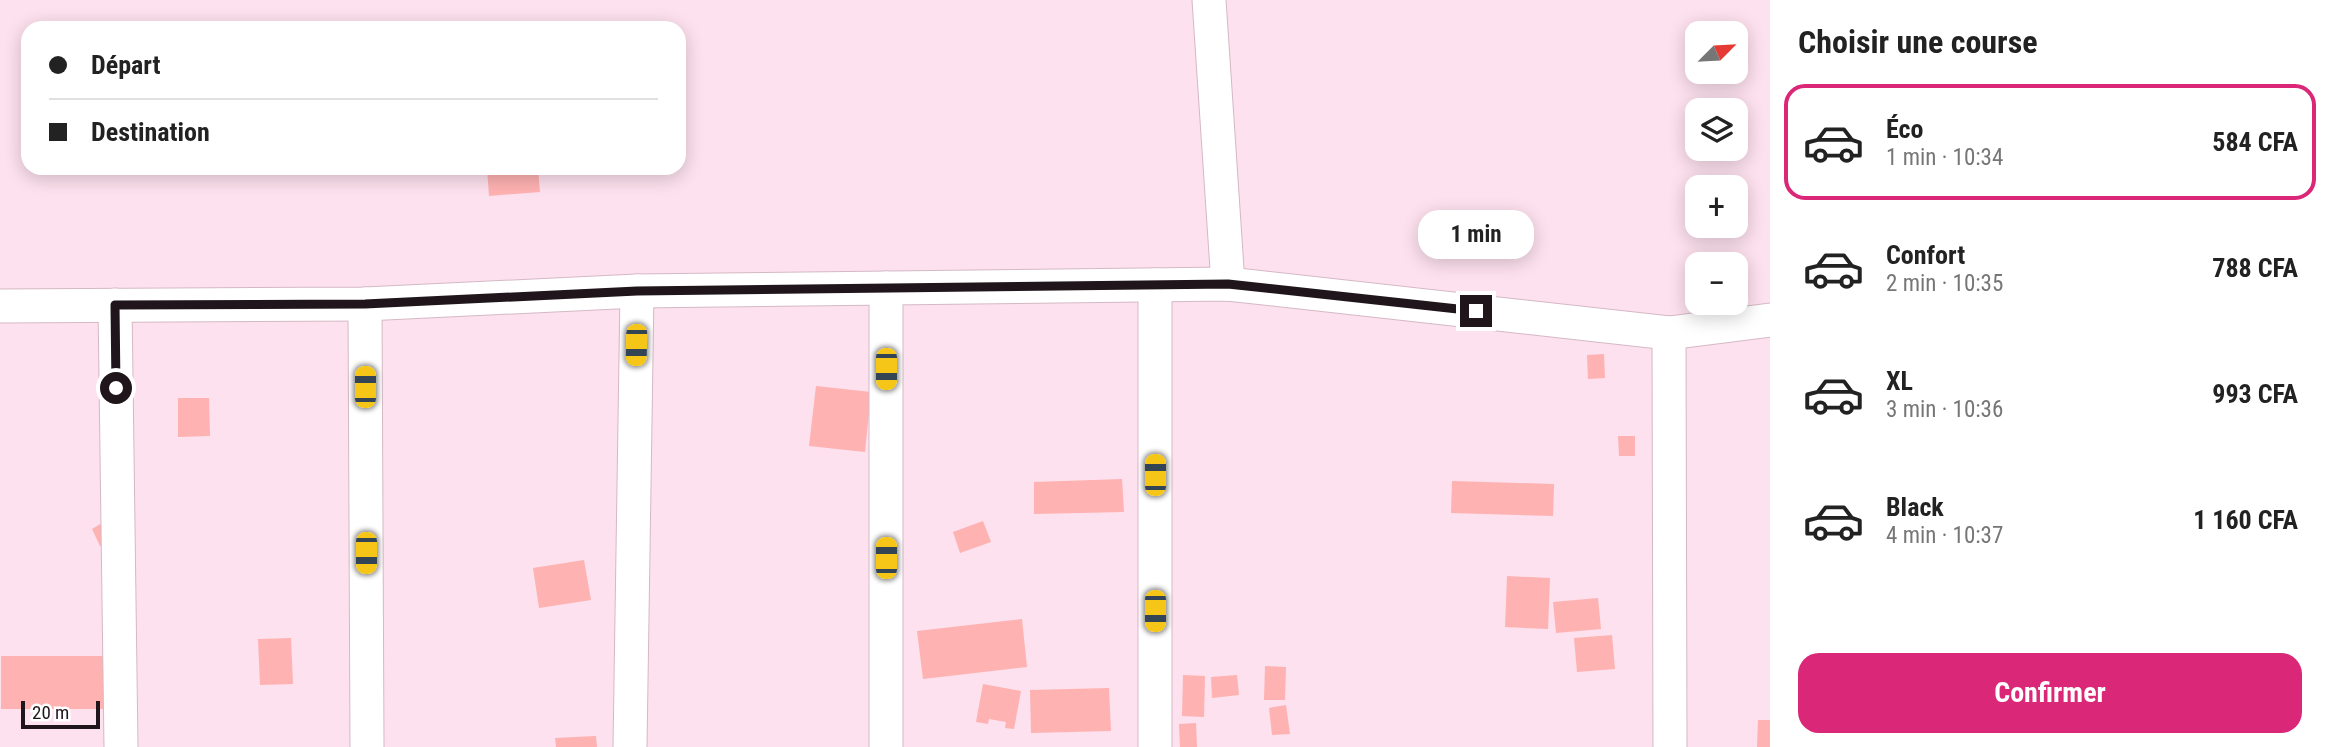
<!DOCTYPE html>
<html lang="fr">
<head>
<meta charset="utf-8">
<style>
	body { margin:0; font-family:"Roboto Condensed",sans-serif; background:#f6f6f6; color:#222; height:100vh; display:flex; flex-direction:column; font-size:26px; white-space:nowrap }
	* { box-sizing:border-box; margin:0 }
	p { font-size:23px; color:#767676 }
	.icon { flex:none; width:38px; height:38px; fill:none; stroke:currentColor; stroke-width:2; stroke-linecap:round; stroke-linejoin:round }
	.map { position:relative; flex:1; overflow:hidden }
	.sheet { display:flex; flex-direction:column; background:#fff; width:560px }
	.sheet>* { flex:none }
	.hud { position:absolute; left:21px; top:21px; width:665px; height:154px; border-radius:21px; box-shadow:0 4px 18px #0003; display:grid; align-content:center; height:154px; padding:0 28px; background:#fff }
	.needle { width:46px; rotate:66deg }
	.fabs { position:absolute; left:1685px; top:21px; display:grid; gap:14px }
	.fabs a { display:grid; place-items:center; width:63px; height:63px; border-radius:14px; background:#fff; box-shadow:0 4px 18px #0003; font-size:35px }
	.scale { position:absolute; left:21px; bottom:18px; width:79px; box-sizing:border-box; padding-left:7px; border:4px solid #1f151a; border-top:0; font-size:19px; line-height:24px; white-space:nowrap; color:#1f151a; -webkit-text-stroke:5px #fff; paint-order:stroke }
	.end { position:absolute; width:32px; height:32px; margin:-16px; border:9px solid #1f151a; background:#fff; box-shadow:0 0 0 4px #fff }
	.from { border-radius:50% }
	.bubble { position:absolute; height:49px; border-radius:21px; background:#fff; box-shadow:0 4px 18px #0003; font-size:23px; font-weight:700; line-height:49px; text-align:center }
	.car { position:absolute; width:21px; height:42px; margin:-21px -10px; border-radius:9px; box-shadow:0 0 5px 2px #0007; background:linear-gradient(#f5c518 24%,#345 0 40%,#f5c518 0 76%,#345 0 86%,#f5c518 0) }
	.hud b { display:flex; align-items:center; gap:24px; height:66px; font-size:26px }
	.hud b+b { border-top:2px solid #e0e0e0 }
	.hud i { width:18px; height:18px; background:#222 }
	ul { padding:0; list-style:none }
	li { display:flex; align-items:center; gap:21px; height:116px; margin:0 14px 10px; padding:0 14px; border:4px solid transparent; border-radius:21px }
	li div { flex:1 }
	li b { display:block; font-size:26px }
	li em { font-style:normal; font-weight:700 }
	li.active { border-color:#db2777 }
	li>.icon { width:63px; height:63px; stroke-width:1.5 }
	h2 { padding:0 28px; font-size:32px; line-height:84px }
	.primary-button { display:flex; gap:14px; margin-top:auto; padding:14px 28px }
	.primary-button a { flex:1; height:80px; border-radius:21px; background:#db2777; color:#fff; font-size:28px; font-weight:700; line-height:80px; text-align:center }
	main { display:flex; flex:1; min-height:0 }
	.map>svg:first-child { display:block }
	.building { fill:#feb2b1 }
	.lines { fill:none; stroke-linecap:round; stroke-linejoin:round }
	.minor-casing { stroke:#d4b9c5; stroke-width:35 }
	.minor { stroke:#fff; stroke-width:33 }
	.route { stroke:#1f151a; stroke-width:9 }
</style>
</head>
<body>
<main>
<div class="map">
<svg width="1770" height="747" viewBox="0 0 1770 747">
	<rect width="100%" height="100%" fill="#fde1ee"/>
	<g class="building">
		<polygon points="487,168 538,168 540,192 489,196"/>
		<polygon points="1604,354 1605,378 1588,379 1587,355"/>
		<polygon points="816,386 871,392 865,452 809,446"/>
		<polygon points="178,398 209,398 210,436 178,437"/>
		<polygon points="1618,436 1635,436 1635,456 1619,456"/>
		<polygon points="1122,479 1124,512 1034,514 1034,482"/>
		<polygon points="1452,481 1554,484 1553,516 1451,513"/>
		<polygon points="983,521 991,542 960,553 953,532"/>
		<polygon points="102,523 110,541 100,546 92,529"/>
		<polygon points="584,560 591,600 539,608 533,568"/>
		<polygon points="1507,576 1550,578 1548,629 1505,627"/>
		<polygon points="1598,598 1601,629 1556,633 1553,602"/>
		<polygon points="1022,619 1027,667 923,679 917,631"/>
		<polygon points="1612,635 1615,669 1577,672 1574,638"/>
		<polygon points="291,638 293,684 260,685 258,639"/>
		<rect x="1" y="656" width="103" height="53"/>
		<polygon points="1265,666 1286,667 1285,700 1264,700"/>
		<polygon points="1183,675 1205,676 1204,717 1182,716"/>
		<polygon points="1237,675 1239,695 1212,698 1211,677"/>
		<polygon points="983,684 1021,691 1014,729 1005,728 1006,722 989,719 988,724 976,722"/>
		<polygon points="1109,688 1111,731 1031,733 1030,690"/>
		<polygon points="1286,705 1290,734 1272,735 1269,708"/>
		<polygon points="1758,720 1770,720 1770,747 1757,747"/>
		<polygon points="1196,723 1197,747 1180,747 1179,724"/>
		<polygon points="596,736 597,747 556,747 555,738"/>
	</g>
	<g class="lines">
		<g class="minor-casing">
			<g id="minor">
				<polyline points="1209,0 1228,284"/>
				<polyline points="365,304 367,747"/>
				<polyline points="115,305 121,747"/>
				<polyline points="0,306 365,304 637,291 1228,284 1669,333 1770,320"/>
				<polyline points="1669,333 1670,747"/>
				<polyline points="630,747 637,291"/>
				<polyline points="886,747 886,288"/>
				<polyline points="1155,747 1155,285"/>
			</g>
		</g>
		<use href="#minor" class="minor"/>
	</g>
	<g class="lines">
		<polyline class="route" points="116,388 115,305 365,304 637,291 1228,284 1476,311"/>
	</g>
</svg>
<div class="fabs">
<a><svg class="needle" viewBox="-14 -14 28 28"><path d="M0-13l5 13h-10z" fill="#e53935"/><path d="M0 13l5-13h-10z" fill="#767676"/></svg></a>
<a><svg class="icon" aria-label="layers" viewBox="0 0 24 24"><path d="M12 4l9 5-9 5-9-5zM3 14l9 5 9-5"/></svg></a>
<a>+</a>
<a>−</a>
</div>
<div class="scale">20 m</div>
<i class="end from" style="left:116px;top:388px"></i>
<i class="end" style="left:1476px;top:311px"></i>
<div class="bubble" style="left:1418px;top:210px;width:116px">1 min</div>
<i class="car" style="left:636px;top:345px;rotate:181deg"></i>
<i class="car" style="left:886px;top:369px;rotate:180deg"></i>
<i class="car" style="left:365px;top:387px;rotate:0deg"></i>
<i class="car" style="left:1155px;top:475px;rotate:0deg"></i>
<i class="car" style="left:366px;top:553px;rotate:180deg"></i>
<i class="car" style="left:886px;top:558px;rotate:0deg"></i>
<i class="car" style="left:1155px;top:611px;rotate:180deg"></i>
<div class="hud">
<b><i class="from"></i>Départ</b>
<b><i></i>Destination</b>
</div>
</div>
<section class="sheet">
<h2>Choisir une course</h2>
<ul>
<li class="active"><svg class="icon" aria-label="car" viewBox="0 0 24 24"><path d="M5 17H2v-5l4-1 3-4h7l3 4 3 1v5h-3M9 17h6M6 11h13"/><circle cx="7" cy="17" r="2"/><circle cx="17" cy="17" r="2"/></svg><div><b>Éco</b><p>1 min · 10:34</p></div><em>584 CFA</em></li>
<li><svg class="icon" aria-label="car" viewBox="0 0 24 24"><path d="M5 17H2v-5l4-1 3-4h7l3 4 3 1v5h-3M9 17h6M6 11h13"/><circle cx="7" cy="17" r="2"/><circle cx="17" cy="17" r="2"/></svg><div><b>Confort</b><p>2 min · 10:35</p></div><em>788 CFA</em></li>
<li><svg class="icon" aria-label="car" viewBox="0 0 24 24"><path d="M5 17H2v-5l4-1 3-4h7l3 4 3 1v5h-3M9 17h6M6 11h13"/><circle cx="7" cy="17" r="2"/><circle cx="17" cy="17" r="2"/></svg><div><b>XL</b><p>3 min · 10:36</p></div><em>993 CFA</em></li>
<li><svg class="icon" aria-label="car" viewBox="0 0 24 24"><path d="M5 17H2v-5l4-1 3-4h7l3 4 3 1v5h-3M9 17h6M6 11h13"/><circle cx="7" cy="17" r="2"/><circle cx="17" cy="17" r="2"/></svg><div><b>Black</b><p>4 min · 10:37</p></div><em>1 160 CFA</em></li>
</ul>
<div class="primary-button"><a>Confirmer</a></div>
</section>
</main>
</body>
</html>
